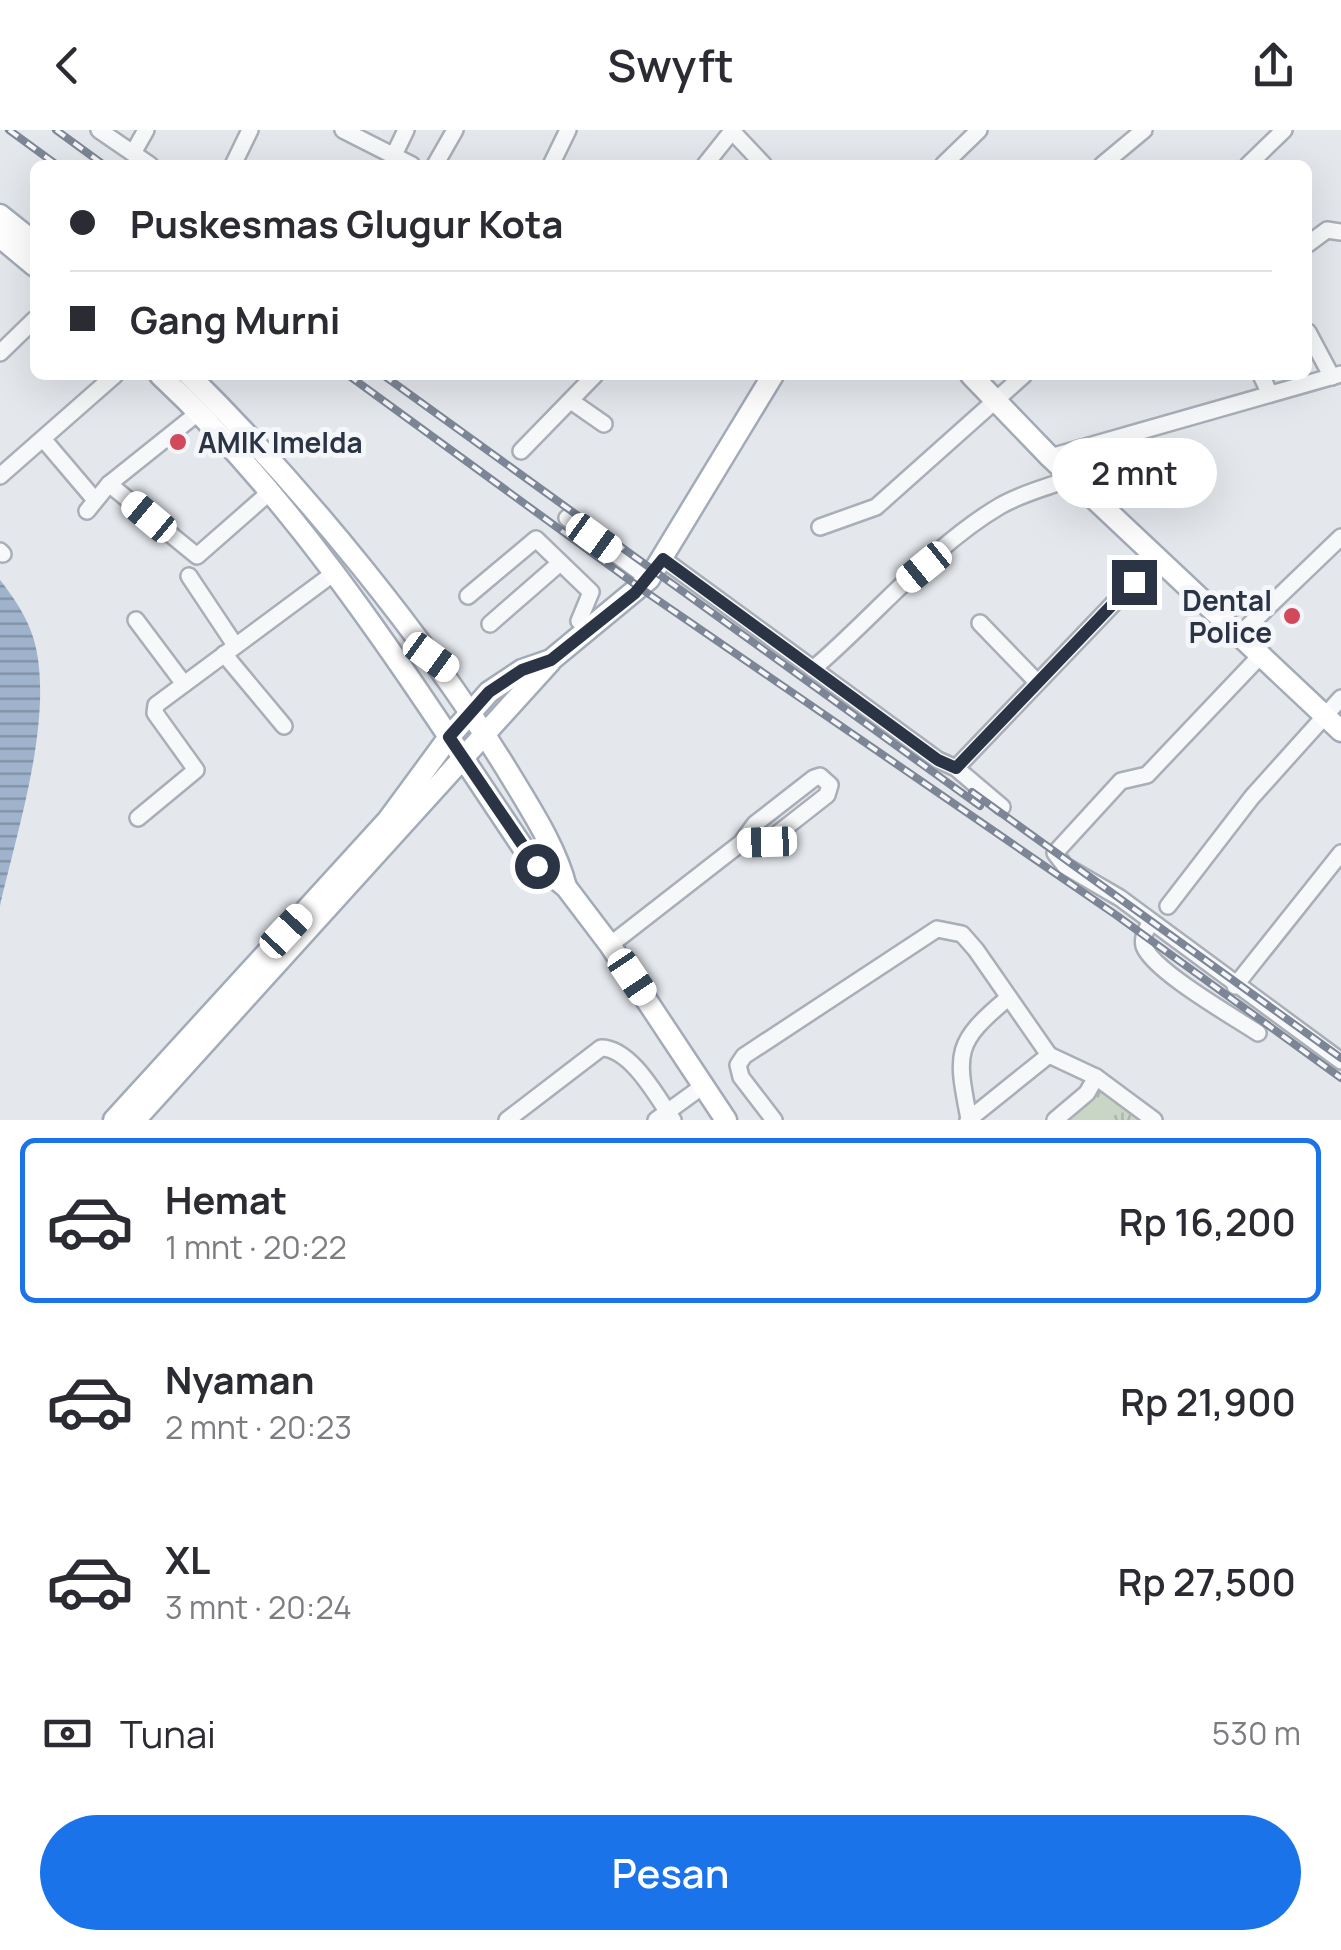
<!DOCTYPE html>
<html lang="id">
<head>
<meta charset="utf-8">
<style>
	body { margin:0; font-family:Manrope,sans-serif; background:#f2f2f3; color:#2b2b33; height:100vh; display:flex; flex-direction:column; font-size:38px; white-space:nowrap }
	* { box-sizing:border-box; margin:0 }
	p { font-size:32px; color:#7c7c81 }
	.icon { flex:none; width:55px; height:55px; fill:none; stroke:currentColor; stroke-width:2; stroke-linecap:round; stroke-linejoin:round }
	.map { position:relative; height:990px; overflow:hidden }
	.sheet { display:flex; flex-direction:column; background:#fff; flex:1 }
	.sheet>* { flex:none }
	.hud { position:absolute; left:30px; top:30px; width:1282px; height:220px; border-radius:15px; box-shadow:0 10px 40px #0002; display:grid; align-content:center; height:220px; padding:0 40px; background:#fff }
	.end { position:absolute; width:45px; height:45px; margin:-22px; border:12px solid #2b3445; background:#fff; box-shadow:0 0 0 5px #fff }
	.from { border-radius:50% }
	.bubble { position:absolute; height:70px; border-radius:35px; background:#fff; box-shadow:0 10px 40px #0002; font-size:32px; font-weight:600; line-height:70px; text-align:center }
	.car { position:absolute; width:30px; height:60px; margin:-30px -15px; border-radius:12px; box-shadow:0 0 8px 2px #0007; background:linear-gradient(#fff 24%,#345 0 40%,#fff 0 76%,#345 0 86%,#fff 0) }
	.hud b { display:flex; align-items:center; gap:35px; height:95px; font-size:38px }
	.hud b+b { border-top:2px solid #e1e1e2 }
	.hud i { width:25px; height:25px; background:#2b2b33 }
	ul { padding:18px 0 0; list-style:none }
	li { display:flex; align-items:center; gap:30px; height:165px; margin:0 20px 15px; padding:0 20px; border:5px solid transparent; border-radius:15px }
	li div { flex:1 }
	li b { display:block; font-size:38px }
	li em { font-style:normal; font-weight:600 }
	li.on { border-color:#1a73e8 }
	li>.icon { width:90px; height:90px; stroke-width:1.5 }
	.pay { display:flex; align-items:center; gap:25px; height:110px; padding:0 40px; font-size:38px }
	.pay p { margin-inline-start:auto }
	.primary-button { display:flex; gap:20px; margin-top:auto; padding:20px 40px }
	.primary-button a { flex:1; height:115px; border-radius:60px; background:#1a73e8; color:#fff; font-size:40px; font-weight:600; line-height:115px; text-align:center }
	header { display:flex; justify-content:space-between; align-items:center; height:130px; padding:0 40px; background:#fff; font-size:45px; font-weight:600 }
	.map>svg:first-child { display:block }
	.grass { fill:url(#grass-tufts) }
	.water { fill:url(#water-rules) }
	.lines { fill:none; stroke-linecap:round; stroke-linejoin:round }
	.minor-casing { stroke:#a9aeb7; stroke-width:20 }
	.major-casing { stroke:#a3abb8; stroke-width:25 }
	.minor { stroke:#f7f8fa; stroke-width:15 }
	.major { stroke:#fff; stroke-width:20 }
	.rail-casing { stroke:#7d8696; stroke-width:8 }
	.rail { stroke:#f4f6f9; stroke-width:4; stroke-dasharray:11; stroke-linecap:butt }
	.route { stroke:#2b3445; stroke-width:12 }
	.poi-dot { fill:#d1495b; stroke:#f4f6f9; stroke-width:4 }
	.labels { text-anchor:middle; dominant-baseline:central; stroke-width:10; stroke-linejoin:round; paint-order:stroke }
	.poi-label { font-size:28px; font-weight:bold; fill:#2b3445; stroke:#f4f6f9; text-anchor:start }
</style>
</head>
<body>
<header><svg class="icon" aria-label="back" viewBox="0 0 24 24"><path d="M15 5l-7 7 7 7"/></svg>Swyft<svg class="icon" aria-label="share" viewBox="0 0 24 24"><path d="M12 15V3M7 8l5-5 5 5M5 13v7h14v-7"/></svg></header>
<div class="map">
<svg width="1341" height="990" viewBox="0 0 1341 990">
	<defs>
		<pattern id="grass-tufts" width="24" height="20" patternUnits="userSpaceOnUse" patternTransform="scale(2.5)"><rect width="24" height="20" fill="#c9d6c5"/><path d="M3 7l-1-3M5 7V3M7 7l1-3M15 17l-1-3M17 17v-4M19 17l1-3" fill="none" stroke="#adb8ab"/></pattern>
		<pattern id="water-rules" width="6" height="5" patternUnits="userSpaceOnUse" patternTransform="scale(2.5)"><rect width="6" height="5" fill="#9fb4cc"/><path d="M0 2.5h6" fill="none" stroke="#8293a7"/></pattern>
	</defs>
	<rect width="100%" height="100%" fill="#e4e7ec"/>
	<polygon class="grass" points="1101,959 1145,990 1063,990"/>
	<path class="water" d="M 0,450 C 15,469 27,487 34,510 C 55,586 17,700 0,776 Z"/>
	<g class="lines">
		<g class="minor-casing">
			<g id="minor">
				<polyline points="99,0 150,35"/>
				<polyline points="343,0 412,35"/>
				<polyline points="731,0 764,35"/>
				<polyline points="133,23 146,0"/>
				<polyline points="394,25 406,0"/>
				<polyline points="233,35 250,0"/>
				<polyline points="435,35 455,0"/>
				<polyline points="551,35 568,0"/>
				<polyline points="705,35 732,1"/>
				<polyline points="943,35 979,0"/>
				<polyline points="1102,35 1144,0"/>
				<polyline points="1248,35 1284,0"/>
				<polyline points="1308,114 1327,100 1341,102"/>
				<polyline points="1308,202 1332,247"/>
				<polyline points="0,223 35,189"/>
				<polyline points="1261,245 1270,264"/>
				<polyline points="571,271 604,294"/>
				<polyline points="44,310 95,370"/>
				<polyline points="521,321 595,245"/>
				<polyline points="1050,327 1341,244"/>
				<polyline points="0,346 115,245"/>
				<polyline points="109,354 197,426 271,361"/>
				<polyline points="87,381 109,354 199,282"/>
				<polyline points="567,388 649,449"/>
				<polyline points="820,397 876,377 1024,245"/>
				<polyline points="0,421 3,424"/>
				<polyline points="663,429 938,630 956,638 1002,677"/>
				<polyline points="189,446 235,515"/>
				<polyline points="468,466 536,409 591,462 579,491 588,500"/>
				<polyline points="136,490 184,554"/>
				<polyline points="980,493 1036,551"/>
				<polyline points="490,494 560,433"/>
				<polyline points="1240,504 1341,407"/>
				<polyline points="224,524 284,596"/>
				<polyline points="1262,524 1147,645 1121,651 1055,723 1065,736 1120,768 1341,931"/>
				<path d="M 813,539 C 873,488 932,416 1000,376 C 1022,363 1048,357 1072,348"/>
				<polyline points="956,638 1158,427"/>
				<polyline points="138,688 196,640 155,583 156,575 334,443"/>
				<polyline points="1168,776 1252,667 1341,568"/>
				<path d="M 1150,793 C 1146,800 1142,807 1144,816 C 1153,841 1234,887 1258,903"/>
				<polyline points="610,815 741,713 755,694 814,648 820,646 830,655 827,665 767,712 741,713"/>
				<polyline points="1235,856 1341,723"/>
				<polyline points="1049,925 1096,947 1087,963 1055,990"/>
				<polyline points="1096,947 1154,990"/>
				<path d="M 969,989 C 956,922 954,913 1008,868"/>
				<path d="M 507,990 L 601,918 C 631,918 657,967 673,990"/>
				<polyline points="656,990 703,956"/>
				<polyline points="774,990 741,947 738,935 744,926 937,799 962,804 976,820 1049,925"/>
				<polyline points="968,990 1049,925"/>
			</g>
		</g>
		<g class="major-casing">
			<g id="major">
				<polyline points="0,85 35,113"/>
				<polyline points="0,107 35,136"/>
				<path d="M 160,245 C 309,384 417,561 530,728 L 566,757 L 610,815 L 726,990"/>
				<path d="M 189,245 C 304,359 428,510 512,648 C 533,683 556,718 566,757"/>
				<polyline points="971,245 1050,327 1341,601"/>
				<polyline points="114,990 388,690 449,607 489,562 522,540 551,530 649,449 773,245"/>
				<polyline points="135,990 550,532"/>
			</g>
		</g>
		<use href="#minor" class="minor"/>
		<use href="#major" class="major"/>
		<g class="rail-casing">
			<g id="rail">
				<polyline points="9,0 57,35"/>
				<polyline points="56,0 104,35"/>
				<polyline points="348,245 643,460 1116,785 1341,948"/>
				<polyline points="383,245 980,676"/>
				<polyline points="972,662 1341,928"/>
			</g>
		</g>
		<use href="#rail" class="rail"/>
	</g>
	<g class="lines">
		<polyline class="route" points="537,736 449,607 489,562 522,540 551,530 635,463 663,429 938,630 956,638 1134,452"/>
	</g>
	<g class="poi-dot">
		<circle cx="178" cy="312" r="10"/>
		<circle cx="1292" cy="486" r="10"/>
	</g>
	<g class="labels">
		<g class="poi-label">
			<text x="198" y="312">AMIK Imelda</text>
			<text x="1272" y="470" text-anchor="end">Dental<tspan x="1272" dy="32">Police</tspan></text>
		</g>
	</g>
</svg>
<i class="end from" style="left:537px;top:736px"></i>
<i class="end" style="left:1134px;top:452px"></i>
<div class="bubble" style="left:1052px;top:308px;width:165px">2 mnt</div>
<i class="car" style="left:149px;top:387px;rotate:310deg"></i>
<i class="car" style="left:594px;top:408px;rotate:126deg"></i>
<i class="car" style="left:924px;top:437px;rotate:231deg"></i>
<i class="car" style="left:431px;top:527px;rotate:126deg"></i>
<i class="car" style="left:767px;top:712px;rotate:268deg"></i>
<i class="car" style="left:286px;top:801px;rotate:43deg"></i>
<i class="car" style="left:632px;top:847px;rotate:146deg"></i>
<div class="hud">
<b><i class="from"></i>Puskesmas Glugur Kota</b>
<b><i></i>Gang Murni</b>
</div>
</div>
<section class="sheet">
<ul>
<li class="on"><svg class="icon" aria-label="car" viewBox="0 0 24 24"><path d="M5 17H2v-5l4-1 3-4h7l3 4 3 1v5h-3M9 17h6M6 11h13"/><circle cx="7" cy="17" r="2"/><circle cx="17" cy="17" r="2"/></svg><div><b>Hemat</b><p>1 mnt · 20:22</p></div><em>Rp 16,200</em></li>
<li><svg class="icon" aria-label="car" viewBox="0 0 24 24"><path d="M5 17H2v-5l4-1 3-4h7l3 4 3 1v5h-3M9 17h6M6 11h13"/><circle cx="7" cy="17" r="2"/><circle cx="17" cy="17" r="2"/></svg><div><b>Nyaman</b><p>2 mnt · 20:23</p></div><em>Rp 21,900</em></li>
<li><svg class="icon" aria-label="car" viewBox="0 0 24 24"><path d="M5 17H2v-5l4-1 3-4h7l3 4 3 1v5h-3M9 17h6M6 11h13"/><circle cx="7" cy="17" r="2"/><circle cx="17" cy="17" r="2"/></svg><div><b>XL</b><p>3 mnt · 20:24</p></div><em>Rp 27,500</em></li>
</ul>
<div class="pay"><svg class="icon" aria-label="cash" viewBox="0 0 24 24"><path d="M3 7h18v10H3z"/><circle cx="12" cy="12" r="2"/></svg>Tunai<p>530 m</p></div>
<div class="primary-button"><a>Pesan</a></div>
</section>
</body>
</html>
